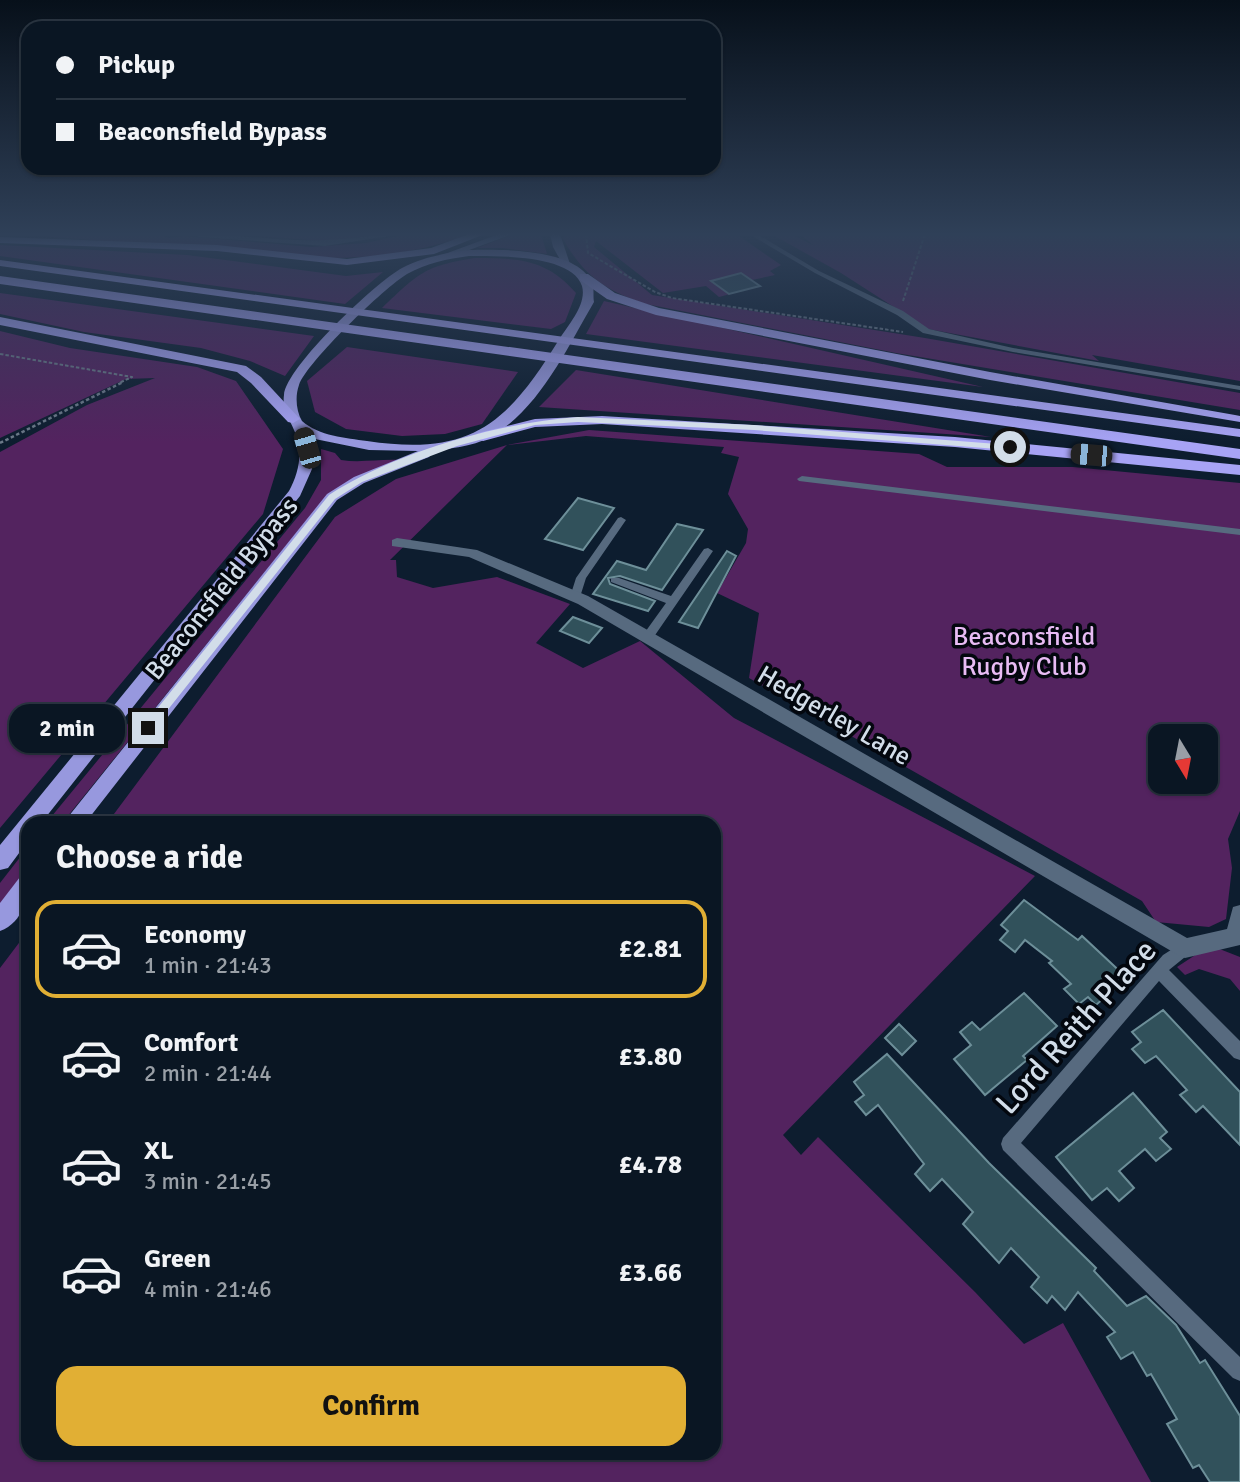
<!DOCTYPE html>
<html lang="en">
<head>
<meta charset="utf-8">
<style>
	body { margin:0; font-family:Signika,sans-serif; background:#131f2b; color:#f1f3f6; height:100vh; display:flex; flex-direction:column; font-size:26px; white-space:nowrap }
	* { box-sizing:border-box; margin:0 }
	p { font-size:23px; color:#999fa6 }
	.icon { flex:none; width:38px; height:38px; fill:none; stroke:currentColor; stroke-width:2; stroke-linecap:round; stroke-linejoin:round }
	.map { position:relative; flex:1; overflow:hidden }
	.drawer { position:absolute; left:21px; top:816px; width:700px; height:644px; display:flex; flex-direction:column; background:#0a1623; border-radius:21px; box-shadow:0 2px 5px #0004,0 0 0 2px #2a3541 }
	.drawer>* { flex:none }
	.banner { position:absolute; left:21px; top:21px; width:700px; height:154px; border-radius:21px; box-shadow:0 2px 5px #0004,0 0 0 2px #2a3541; display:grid; align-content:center; height:154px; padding:0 35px; background:#0a1623 }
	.needle { width:46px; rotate:170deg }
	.fabs { position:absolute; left:1148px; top:724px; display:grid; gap:14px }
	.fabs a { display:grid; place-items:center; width:70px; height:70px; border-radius:14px; background:#0a1623; box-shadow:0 2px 5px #0004,0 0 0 2px #2a3541; font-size:35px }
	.end { position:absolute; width:32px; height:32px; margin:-16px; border:9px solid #d2dde9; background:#111; box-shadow:0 0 0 4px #111 }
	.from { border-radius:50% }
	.bubble { position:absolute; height:49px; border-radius:21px; background:#0a1623; box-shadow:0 2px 5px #0004,0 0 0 2px #2a3541; font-size:23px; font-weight:700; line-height:49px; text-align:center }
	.car { position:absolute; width:21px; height:42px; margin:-21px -10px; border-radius:9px; box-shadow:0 0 5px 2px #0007; background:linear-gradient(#222 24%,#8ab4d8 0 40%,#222 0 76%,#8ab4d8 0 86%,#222 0) }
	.banner b { display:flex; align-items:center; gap:24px; height:66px; font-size:26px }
	.banner b+b { border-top:2px solid #2a3541 }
	.banner i { width:18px; height:18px; background:#f1f3f6 }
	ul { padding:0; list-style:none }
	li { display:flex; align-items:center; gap:21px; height:98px; margin:0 14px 10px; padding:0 21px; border:4px solid transparent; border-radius:21px }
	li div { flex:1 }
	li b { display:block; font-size:26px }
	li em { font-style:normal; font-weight:700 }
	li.on { border-color:#e1af34 }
	li>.icon { width:63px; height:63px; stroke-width:1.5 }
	h2 { padding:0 35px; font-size:32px; line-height:84px }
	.action { display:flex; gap:14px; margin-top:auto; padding:14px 35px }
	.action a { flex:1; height:80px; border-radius:21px; background:#e1af34; color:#111; font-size:28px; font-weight:700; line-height:80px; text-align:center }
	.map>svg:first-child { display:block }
	.green { fill:#53235f; fill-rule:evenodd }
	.building { fill:#31515b; stroke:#6d8f99; stroke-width:2 }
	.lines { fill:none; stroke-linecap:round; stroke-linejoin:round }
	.path-far1 { stroke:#6b7888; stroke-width:2; stroke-dasharray:3.5 2; stroke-linecap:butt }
	.path { stroke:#6b7888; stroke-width:2.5; stroke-dasharray:3.5 2.5; stroke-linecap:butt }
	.service { fill:#576a7f; fill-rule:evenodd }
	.minor { fill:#576a7f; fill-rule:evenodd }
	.tertiary { fill:#576a7f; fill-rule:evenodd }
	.primary { fill:#878cc6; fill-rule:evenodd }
	.trunk { fill:#9798de; fill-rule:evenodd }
	.motorway { fill:#a7a3f5; fill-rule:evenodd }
	.route { fill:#d2dde9 }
	.labels { text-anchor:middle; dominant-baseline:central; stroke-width:7; stroke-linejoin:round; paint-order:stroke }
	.street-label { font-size:26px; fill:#d2dde9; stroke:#03070e }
	.park-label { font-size:26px; fill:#e8bbf4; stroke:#03070e }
	.near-street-label { font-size:32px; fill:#d2dde9; stroke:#03070e }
</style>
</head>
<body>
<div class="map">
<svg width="1240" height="1482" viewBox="0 0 1240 1482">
	<rect width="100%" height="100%" fill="#0d1d2f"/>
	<g class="green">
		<path d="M 15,234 L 159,234 L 169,238 L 183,236 L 311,247 L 366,243 L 407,234 L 471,234 C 424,251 379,258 329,258 Z"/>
		<polygon points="231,234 385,234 325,241"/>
		<polygon points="514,234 541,234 547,254 503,248 477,248"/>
		<path d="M 564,234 L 736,234 L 781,265 L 770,271 L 775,275 L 752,280 L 760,286 L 719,297 L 706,286 L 663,293 L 596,241 L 594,247 L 652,295 L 925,338 L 1240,393 L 1240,410 L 896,353 L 646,304 C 606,291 584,276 563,239 Z"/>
		<polygon points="791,234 813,245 800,234 1240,234 1240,381 1092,355 1099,361 928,329 841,273 773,235"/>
		<polygon points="0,245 187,255 346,276 383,272 345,304 0,256"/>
		<path d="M 475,258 C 518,258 547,259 576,293 L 565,322 L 551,329 L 382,308 C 419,273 424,266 475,258 Z"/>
		<polygon points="0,293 314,336 285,376 250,361 201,348 84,332 0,314"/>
		<polygon points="604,301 983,387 586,334"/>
		<polygon points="0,331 70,348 197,367 236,381 283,449 263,514 0,828 0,452 87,405 155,378 126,379 0,438"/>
		<polygon points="347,347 518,372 482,424 445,434 402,436 346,429 315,412 307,381"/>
		<polygon points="576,370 991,437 539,407"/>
		<path d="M 589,430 L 919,454 L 947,467 L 1073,467 L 1240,483 L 1240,811 L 1228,839 L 1232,868 L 1226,919 L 1209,927 L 1156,922 L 1142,901 L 749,678 L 759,613 L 717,593 L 746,543 L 748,529 L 728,494 L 739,457 L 721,453 L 724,447 L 586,436 L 507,445 L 390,560 L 396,560 L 397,577 L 433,588 L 497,577 L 570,604 L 536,643 L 583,668 L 640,641 L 734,718 L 1035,876 L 783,1135 L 801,1155 L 818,1137 L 975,1292 L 1024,1344 L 1063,1323 L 1151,1482 L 0,1482 L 0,968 L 28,931 L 28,1452 L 714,1452 L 714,822 L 108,822 L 335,517 L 396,479 L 507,445 ZM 1160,737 L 1206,737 L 1206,782 L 1160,782 Z"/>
		<path d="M 321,449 L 335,453 L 341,460 C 360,463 379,459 399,460 L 318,506 L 63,822 L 47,822 L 305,508 L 321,480 Z"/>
		<polygon points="28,847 28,868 0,905 0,883"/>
		<polygon points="1217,948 1240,957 1240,991 1230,979 1199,969 1185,975 1177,967 1203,950"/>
	</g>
	<g class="building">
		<polygon points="741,273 760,286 729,294 711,281"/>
		<polygon points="578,498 614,508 583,550 545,539"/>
		<polygon points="677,524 703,530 662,590 620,576 608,578 610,584 655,601 648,611 593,594 617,561 646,570"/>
		<polygon points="727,551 736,556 698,628 679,622"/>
		<polygon points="573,617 602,628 589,643 560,631"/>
		<polygon points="1024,900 1078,940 1082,936 1127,978 1096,1005 1088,997 1079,1004 1064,989 1071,984 1049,963 1052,961 1025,940 1015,952 1000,940 1008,931 1001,925"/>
		<polygon points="1024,993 1057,1026 1023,1056 1027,1060 985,1095 954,1059 971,1045 960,1032 972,1022 980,1030"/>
		<polygon points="1163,1010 1240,1092 1240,1145 1203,1106 1196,1112 1180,1095 1187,1090 1156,1056 1145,1063 1132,1049 1141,1042 1132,1032"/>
		<polygon points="899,1024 916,1041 902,1055 885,1038"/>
		<polygon points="887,1054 989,1163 1096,1268 1094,1271 1127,1306 1146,1296 1176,1325 1200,1363 1205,1360 1240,1416 1240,1482 1210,1482 1199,1465 1193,1468 1167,1424 1177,1419 1151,1374 1147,1376 1133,1352 1121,1359 1107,1337 1115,1332 1078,1292 1065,1310 1052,1296 1047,1303 1031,1287 1039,1277 1011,1248 999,1263 963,1224 973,1212 942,1179 930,1191 915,1174 924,1164 878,1105 866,1115 855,1102 864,1095 854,1082"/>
		<polygon points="1133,1093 1167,1132 1160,1138 1171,1149 1156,1161 1145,1149 1119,1171 1134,1188 1119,1201 1107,1188 1092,1200 1056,1157"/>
	</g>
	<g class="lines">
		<g class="path-far1">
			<polyline points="586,234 588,253 655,292 672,298 903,332"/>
			<polyline points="903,301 925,234"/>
			<polyline points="0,354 132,377 119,383"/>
		</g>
		<polyline class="path" points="0,443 123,382"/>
		<g class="service">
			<polygon points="749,234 757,234 819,271 903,311 929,329 1013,348 1240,386 1240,390 1013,352 923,333 897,315 815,273"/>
			<polygon points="802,476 1240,529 1240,535 799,481 797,479"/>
			<polygon points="621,517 626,520 586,578 580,597 579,600 571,600 570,597 576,578 618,518"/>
			<polygon points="708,548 713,551 651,641 643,641 641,638 643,635 666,603 611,582 611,578 619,578 671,596 704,549"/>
			<polygon points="1185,941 1190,943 1192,948 1190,953 1169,970 1240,1041 1240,1060 1234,1058 1159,981 1021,1143 1240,1357 1240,1381 1233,1378 1003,1150 1001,1144 1003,1138 1163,955"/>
		</g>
		<polygon class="minor" points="397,538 477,550 588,596 1187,938 1227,929 1233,907 1240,905 1240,945 1185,958 1178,955 578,604 469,557 392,546 392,540"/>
		<path class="tertiary" d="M 194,234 C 238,234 284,242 325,240 C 351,239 376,234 402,234 L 325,246 L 199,237 Z"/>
		<g class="primary">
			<polygon points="499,234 513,234 442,260 434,258"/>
			<polygon points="550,234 560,234 571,267 563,265 553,247"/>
		</g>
		<g class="trunk">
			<path d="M 469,250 C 501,249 580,248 593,285 C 594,290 593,297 594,302 C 567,348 539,410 490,437 C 472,447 448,449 428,451 L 431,454 L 429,457 L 364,483 L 337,500 L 86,822 L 64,822 L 327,494 L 354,477 L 418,451 L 369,450 L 310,438 L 312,469 L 300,496 L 42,822 L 28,822 L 28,841 L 8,868 L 0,870 L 0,845 L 289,491 C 299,473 304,450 294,430 C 289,418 282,410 284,395 C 286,367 376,282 402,268 C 423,257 446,253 469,250 ZM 469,256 C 495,256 572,254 582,286 C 587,304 569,324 560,338 C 508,423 472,457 367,441 C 346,438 319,436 302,421 C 296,411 295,396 299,385 C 307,362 385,287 407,274 C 427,263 447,259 469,256 Z"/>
			<path d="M 28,874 C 28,897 24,922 0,931 L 0,903 L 20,877 Z"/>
		</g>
		<g class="motorway">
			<polygon points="469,234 485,234 434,254 347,265 217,251 0,243 0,237 217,245 347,259 431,248"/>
			<polygon points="0,260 1240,429 1240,437 0,266"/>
			<polygon points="580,274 588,274 615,293 659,308 990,372 1235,415 1240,416 1240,422 990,380 656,315 607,299 580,280"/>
			<polygon points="0,276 1240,449 1240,459 0,284"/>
			<polygon points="0,317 246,366 261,377 300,419 293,423 288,422 251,383 237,372 0,325"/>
			<polygon points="602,416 955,437 1240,465 1240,475 955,447 602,424 535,427 483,441 475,436 478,433 535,419"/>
		</g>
	</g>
	<linearGradient id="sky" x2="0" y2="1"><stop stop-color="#07101a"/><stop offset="0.53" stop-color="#2f4058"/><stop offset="1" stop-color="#2f4058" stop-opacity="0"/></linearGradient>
	<rect width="1240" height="442" fill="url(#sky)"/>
	<path class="route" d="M 578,417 L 754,425 L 1010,445 L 1014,447 L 1010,450 L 754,430 L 578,422 L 535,425 L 457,446 L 362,482 L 335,499 L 151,731 L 144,731 L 144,725 L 329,495 C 396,452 498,423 578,417 Z"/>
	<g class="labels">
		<g class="street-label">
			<text transform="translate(222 589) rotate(-51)">Beaconsfield Bypass</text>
			<text transform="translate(834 716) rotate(30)">Hedgerley Lane</text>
		</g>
		<g class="park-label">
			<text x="1024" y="637">Beaconsfield<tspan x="1024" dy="30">Rugby Club</tspan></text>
		</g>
		<g class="near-street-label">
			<text transform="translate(1076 1027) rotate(-48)">Lord Reith Place</text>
		</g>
	</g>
</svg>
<div class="fabs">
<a><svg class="needle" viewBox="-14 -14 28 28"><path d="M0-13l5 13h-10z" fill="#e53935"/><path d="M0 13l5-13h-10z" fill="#999fa6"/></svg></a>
</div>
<i class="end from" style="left:1010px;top:447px"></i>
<i class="end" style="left:148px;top:728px"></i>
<div class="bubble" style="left:9px;top:704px;width:116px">2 min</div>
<i class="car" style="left:307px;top:448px;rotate:344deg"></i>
<i class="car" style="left:1091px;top:455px;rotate:275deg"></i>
<div class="banner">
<b><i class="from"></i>Pickup</b>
<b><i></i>Beaconsfield Bypass</b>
</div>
<section class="drawer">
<h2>Choose a ride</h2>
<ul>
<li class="on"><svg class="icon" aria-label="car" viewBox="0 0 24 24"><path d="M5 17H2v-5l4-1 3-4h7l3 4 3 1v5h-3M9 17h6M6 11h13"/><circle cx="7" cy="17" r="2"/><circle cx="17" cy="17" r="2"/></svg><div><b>Economy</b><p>1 min · 21:43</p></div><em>£2.81</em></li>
<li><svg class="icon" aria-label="car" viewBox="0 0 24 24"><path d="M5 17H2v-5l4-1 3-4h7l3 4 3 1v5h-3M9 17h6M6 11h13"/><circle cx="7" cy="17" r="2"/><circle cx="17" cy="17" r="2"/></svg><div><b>Comfort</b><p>2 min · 21:44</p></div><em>£3.80</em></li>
<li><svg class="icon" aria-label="car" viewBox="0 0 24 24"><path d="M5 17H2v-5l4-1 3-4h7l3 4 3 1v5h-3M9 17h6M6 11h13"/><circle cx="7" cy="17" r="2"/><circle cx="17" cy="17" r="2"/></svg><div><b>XL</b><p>3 min · 21:45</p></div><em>£4.78</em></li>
<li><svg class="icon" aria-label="car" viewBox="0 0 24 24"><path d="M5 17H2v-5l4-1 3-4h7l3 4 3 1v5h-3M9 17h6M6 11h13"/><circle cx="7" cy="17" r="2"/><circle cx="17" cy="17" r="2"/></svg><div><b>Green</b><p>4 min · 21:46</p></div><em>£3.66</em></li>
</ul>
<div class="action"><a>Confirm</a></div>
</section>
</div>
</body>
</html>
